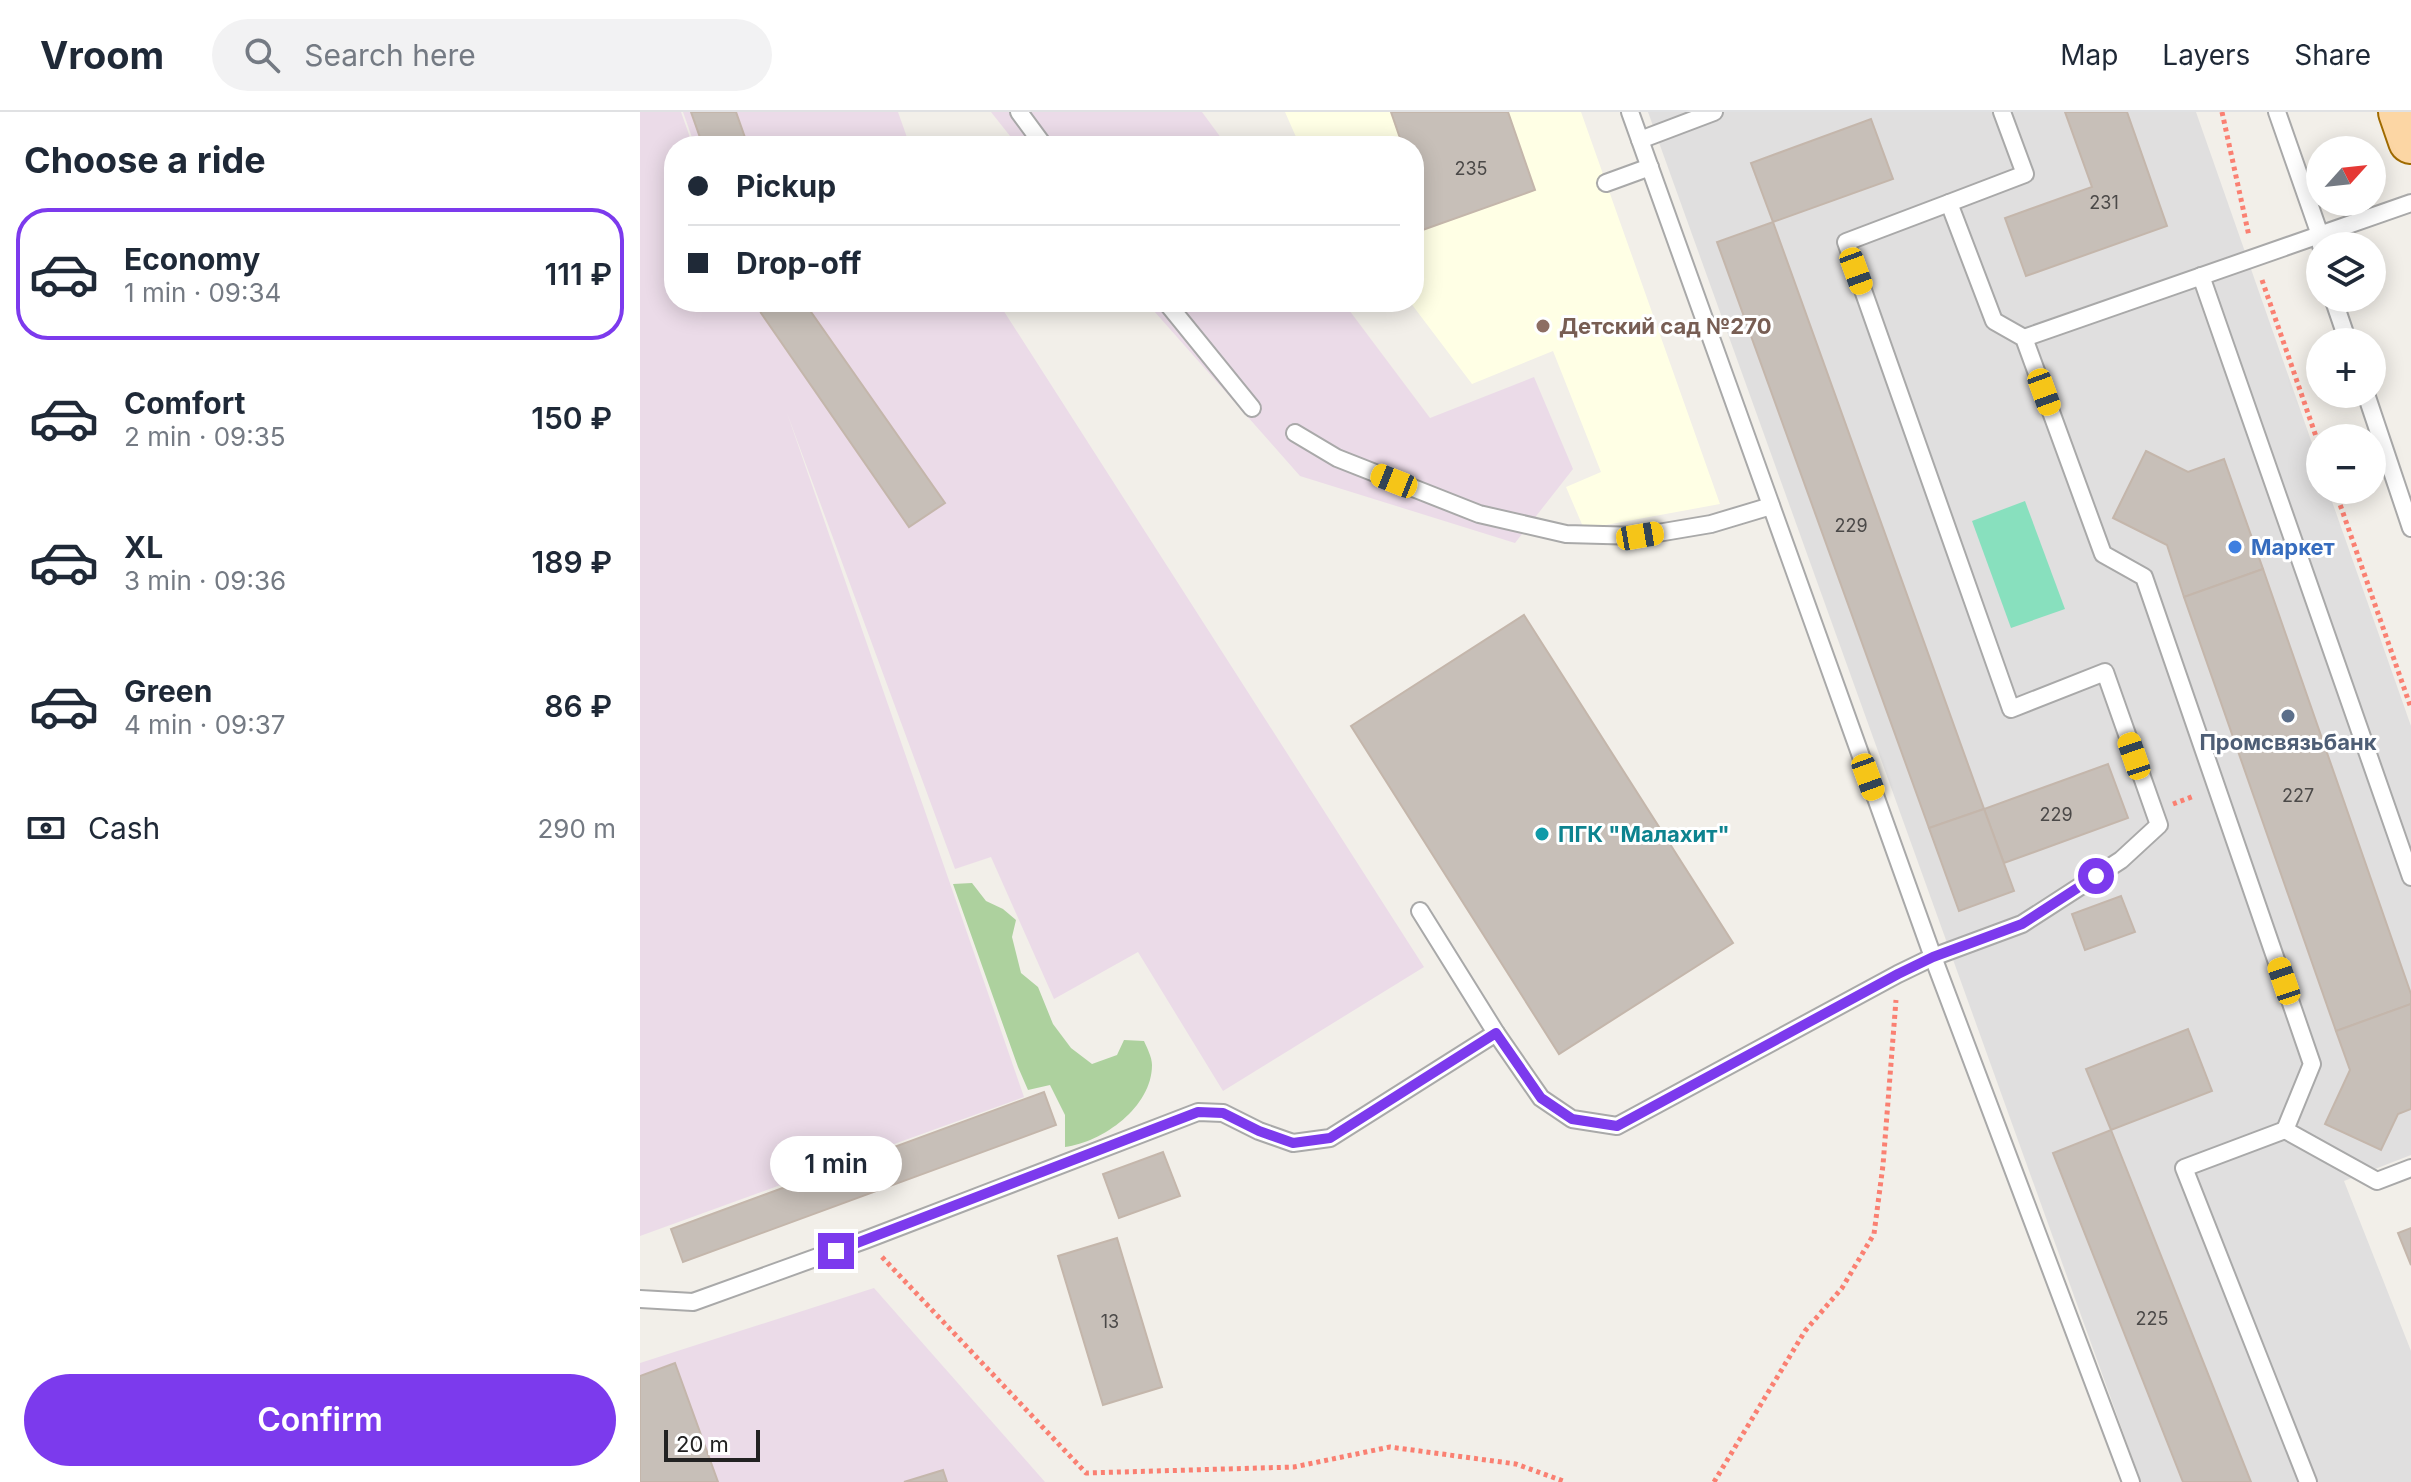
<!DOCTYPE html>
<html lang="en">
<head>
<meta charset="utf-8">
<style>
	body { margin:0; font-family:Inter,sans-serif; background:#f2f2f3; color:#1f2937; height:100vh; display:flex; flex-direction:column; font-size:30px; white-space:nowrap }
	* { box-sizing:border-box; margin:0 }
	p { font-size:26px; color:#747a83 }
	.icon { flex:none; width:44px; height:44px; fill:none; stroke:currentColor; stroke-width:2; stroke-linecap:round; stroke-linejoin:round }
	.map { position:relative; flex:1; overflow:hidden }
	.panel { display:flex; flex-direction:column; background:#fff; width:640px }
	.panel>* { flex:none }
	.hud { position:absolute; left:24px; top:24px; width:760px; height:176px; border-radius:32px; box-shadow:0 4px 20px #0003; display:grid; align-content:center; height:176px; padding:0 24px; background:#fff }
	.needle { width:52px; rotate:63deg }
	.buttons { position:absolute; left:1666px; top:24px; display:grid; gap:16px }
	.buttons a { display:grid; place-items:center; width:80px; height:80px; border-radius:50%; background:#fff; box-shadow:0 4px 20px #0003; font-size:40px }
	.scale { position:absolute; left:24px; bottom:20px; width:96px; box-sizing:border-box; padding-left:8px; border:4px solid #222; border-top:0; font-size:22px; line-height:28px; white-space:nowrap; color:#222; -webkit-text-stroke:6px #fff; paint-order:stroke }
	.end { position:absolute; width:36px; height:36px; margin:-18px; border:10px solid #7c3aed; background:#fff; box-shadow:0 0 0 4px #fff }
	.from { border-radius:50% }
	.bubble { position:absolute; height:56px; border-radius:28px; background:#fff; box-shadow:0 4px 20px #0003; font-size:26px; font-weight:600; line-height:56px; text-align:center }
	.car { position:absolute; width:24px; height:48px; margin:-24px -12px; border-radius:10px; box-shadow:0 0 6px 2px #0007; background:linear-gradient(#f5c518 24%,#345 0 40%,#f5c518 0 76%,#345 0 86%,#f5c518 0) }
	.hud b { display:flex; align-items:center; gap:28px; height:76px; font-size:30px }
	.hud b+b { border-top:2px solid #e0e1e3 }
	.hud i { width:20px; height:20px; background:#1f2937 }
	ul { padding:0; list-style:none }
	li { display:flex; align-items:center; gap:24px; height:132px; margin:0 16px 12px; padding:0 8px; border:4px solid transparent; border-radius:32px }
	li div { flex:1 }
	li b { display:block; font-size:30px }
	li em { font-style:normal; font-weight:600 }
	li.selected { border-color:#7c3aed }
	li>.icon { width:72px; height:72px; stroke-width:1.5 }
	h2 { padding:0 24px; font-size:36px; line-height:96px }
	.pay { display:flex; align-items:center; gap:20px; height:88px; padding:0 24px; font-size:30px }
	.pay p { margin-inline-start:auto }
	.button { display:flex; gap:16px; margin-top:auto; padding:16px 24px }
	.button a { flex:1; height:92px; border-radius:48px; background:#7c3aed; color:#fff; font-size:32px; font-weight:600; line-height:92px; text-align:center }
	header { display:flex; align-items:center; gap:48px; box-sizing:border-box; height:112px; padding:0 40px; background:#fff; border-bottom:2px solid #e0e1e3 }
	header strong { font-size:38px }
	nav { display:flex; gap:44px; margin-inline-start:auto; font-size:28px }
	.search { width:560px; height:72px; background:#f2f2f3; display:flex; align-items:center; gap:20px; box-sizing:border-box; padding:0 28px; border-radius:44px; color:#747a83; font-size:30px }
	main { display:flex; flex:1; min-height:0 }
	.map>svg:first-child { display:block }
	.residential { fill:#e0dfdf }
	.industrial { fill:#ebdbe8 }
	.education { fill:#ffffe5 }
	.forest { fill:#add19e }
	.pitch { fill:#88e0be }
	.building { fill:#c7bfb8; stroke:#c4b6ab; stroke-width:2 }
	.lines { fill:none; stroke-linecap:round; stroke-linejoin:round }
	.lane-casing { stroke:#a9a9a9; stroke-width:20 }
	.primary-casing { stroke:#a06b00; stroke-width:48 }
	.path { stroke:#fa8072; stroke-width:5; stroke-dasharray:4 4; stroke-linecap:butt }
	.lane { stroke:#fff; stroke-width:16 }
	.primary { stroke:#fcd6a4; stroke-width:44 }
	.route { stroke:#7c3aed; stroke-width:10 }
	.education-dot { fill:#8d6e63; stroke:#fff; stroke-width:3 }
	.shop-dot { fill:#3f7fe0; stroke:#fff; stroke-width:3 }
	.service-dot { fill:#5c6f8a; stroke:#fff; stroke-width:3 }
	.culture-dot { fill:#0f9aa8; stroke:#fff; stroke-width:3 }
	.labels { text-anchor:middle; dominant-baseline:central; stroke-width:6; stroke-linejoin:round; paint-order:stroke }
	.number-label { font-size:18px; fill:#4b4948 }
	.education-label { font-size:22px; font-weight:bold; fill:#785e54; stroke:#fff; text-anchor:start }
	.shop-label { font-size:22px; font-weight:bold; fill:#366cbe; stroke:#fff; text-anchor:start }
	.service-label { font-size:22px; font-weight:bold; fill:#4e5e75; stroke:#fff }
	.culture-label { font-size:22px; font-weight:bold; fill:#0d838f; stroke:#fff; text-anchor:start }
</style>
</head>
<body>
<header>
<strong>Vroom</strong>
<div class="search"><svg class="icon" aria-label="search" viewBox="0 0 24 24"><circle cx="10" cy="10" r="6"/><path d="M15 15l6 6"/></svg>Search here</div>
<nav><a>Map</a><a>Layers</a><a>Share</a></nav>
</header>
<main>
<section class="panel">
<h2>Choose a ride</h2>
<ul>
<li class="selected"><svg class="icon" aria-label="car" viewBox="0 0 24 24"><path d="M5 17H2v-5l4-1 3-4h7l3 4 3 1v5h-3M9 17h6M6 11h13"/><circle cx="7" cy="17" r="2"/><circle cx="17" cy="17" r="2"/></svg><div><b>Economy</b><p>1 min · 09:34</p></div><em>111 ₽</em></li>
<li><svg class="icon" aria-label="car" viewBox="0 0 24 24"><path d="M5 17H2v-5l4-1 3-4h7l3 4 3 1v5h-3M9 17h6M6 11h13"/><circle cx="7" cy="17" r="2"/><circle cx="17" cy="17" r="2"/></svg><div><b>Comfort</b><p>2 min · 09:35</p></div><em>150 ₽</em></li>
<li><svg class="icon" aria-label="car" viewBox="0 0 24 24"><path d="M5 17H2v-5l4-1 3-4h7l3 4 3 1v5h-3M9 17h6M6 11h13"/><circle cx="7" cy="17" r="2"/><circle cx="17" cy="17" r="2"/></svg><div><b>XL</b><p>3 min · 09:36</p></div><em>189 ₽</em></li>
<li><svg class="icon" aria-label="car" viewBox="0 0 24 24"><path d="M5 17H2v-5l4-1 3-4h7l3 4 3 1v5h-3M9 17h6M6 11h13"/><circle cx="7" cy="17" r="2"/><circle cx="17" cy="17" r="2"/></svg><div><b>Green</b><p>4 min · 09:37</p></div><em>86 ₽</em></li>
</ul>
<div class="pay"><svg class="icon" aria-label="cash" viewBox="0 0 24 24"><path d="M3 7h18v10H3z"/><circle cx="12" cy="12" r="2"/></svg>Cash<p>290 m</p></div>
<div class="button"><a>Confirm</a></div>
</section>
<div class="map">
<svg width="1771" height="1370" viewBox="0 0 1771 1370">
	<rect width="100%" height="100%" fill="#f2efe9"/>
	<polygon class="residential" points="1008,0 1556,0 1680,354 1680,378 1688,378 1771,614 1771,1043 1704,1069 1771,1239 1771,1370 1501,1370"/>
	<g class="industrial">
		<polygon points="0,0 41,0 53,34 34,34 34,190 358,190 784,855 583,979 498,840 414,887 351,745 315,757 147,301 384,985 0,1124"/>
		<polygon points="43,0 258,0 270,34 55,34"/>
		<polygon points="351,0 562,0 587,34 378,34"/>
		<polygon points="506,190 703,190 790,306 894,265 933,357 875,431 660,364"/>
		<polygon points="234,1176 405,1370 0,1370 0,1251"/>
	</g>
	<polygon class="education" points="645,0 941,0 1080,392 944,417 926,375 961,360 913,239 832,272 770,190 774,190 774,34 660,34"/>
	<path class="forest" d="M 332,771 L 346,789 L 363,797 L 376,808 L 372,825 L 381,861 L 398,875 L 413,912 L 431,936 L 452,952 L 477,943 L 484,928 L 504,929 C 507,936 512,945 512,953 C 512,995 463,1030 425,1035 L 425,1003 L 410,973 L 388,978 L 378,955 L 313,772 Z"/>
	<polygon class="pitch" points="1385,389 1425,497 1371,516 1332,409"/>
	<g class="building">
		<polygon points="51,0 96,0 108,34 63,34"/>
		<polygon points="751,0 868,0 895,78 774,121 774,34 756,34 762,32"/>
		<polygon points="1425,0 1487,0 1527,114 1386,164 1365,106 1452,75"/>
		<polygon points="1231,7 1253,67 1133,110 1111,51"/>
		<polygon points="1133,110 1344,697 1289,716 1077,130"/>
		<polygon points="117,190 164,190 305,391 269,415 121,201"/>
		<polygon points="1506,339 1548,360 1584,347 1623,457 1544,485 1527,433 1473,406"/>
		<polygon points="1623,457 1771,882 1771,892 1696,919 1544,485"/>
		<polygon points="884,503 1093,831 919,942 711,614"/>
		<polygon points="1468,652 1488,706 1364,751 1344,697"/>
		<polygon points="1344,697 1374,779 1319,799 1289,716"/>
		<polygon points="1481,784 1495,820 1445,838 1432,802"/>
		<polygon points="1771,892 1771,997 1758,1002 1741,1038 1685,1012 1710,958 1696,919"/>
		<polygon points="1548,917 1572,979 1471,1018 1446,957"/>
		<polygon points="404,980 416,1013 43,1150 31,1117"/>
		<polygon points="1471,1018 1611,1370 1543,1370 1413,1041"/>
		<polygon points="523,1040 540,1084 479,1106 463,1062"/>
		<polygon points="1771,1116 1771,1153 1758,1121"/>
		<polygon points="477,1126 522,1275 463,1293 418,1144"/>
		<polygon points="35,1251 78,1370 0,1370 0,1264"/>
		<polygon points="303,1358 307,1370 264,1370"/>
	</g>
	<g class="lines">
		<g class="lane-casing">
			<g id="lane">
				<polyline points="379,0 404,34"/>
				<polyline points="990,0 1293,845 1491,1370"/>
				<polyline points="1362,0 1385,62 1309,91 1354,209 1384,226 1463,442 1504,465 1672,952 1645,1018 1737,1069 1771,1056"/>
				<polyline points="1637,0 1680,123 1681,134"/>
				<polyline points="1000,28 1074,0"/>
				<polyline points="966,71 1010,55"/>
				<polyline points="1561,164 1771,765"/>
				<polyline points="1693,186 1708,230"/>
				<polyline points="526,190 612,296"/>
				<polyline points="1384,226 1771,91"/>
				<polyline points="1726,282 1771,416"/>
				<polyline points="655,321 697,346 839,402 926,422 1000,424 1071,412 1131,394"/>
				<polyline points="780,799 856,921 901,986 932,1007 977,1014 1258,862 1293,845 1382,812 1481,748 1519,713 1465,560 1371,597 1206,130 1309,91"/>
				<polyline points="1645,1018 1544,1056 1668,1370"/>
				<polyline points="0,1187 53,1190 225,1128 558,1000 583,1001 619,1019 653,1031 690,1026 856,921"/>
			</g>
		</g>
		<g class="primary-casing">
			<polyline id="primary" points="1761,0 1771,29"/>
		</g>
		<g class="path">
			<polyline points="1582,0 1609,124"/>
			<polyline points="1622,168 1680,336"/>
			<polyline points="1695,378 1771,596"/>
			<polyline points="1533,692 1554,684"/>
			<polyline points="242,1145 446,1361 654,1355 750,1335 876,1352 926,1370"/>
			<polyline points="1074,1370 1165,1219 1202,1176 1234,1122 1243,1053 1256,888"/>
		</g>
		<use href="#lane" class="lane"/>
		<use href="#primary" class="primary"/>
	</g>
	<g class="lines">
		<polyline class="route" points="196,1139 558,1000 583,1001 619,1019 653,1031 690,1026 856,921 901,986 932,1007 977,1014 1258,862 1293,845 1382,812 1456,764"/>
	</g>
	<circle class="education-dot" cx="903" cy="214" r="8"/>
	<circle class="shop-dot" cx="1595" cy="435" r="8"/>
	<circle class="service-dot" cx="1648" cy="604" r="8"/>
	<circle class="culture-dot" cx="902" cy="722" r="8"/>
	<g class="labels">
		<g class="number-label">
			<text x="831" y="56">235</text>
			<text x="1464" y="90">231</text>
			<text x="1211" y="413">229</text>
			<text x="1658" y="683">227</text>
			<text x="1416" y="702">229</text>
			<text x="1512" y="1206">225</text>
			<text x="470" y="1209">13</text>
		</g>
		<g class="education-label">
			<text x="919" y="214">Детский сад №270</text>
		</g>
		<g class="shop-label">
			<text x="1611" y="435">Маркет</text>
		</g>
		<g class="service-label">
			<text x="1648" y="630">Промсвязьбанк</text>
		</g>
		<g class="culture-label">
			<text x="918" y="722">ПГК "Малахит"</text>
		</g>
	</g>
</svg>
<div class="buttons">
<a><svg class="needle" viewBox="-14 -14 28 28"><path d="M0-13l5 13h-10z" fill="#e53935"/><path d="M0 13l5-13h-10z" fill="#747a83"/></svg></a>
<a><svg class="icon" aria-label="layers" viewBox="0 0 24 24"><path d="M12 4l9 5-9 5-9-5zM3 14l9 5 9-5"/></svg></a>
<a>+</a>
<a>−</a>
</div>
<div class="scale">20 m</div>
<i class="end from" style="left:1456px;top:764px"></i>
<i class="end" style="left:196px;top:1139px"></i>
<div class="bubble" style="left:130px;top:1024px;width:132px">1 min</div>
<i class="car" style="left:1216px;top:159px;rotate:160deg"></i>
<i class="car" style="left:1404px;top:280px;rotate:160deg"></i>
<i class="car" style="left:754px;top:369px;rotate:292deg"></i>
<i class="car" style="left:1000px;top:424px;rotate:80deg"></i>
<i class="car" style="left:1494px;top:644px;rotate:341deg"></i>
<i class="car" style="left:1228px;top:665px;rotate:160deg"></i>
<i class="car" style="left:1644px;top:869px;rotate:341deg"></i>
<div class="hud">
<b><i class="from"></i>Pickup</b>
<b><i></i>Drop-off</b>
</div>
</div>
</main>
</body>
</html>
